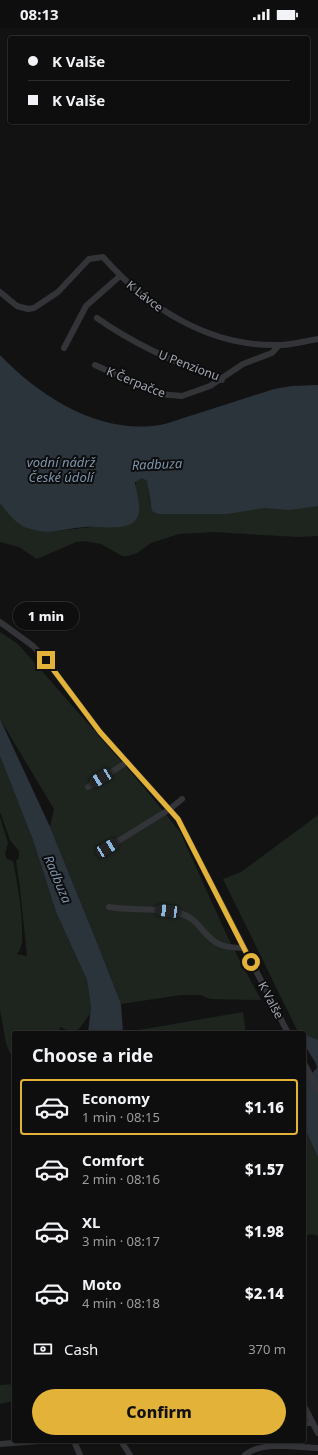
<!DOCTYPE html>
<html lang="en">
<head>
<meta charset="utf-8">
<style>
	body { margin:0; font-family:"Noto Sans",sans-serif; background:#171717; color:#f1f3f6; height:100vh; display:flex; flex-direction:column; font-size:15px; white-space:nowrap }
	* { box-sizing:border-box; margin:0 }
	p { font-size:13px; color:#9b9c9e }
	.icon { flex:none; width:22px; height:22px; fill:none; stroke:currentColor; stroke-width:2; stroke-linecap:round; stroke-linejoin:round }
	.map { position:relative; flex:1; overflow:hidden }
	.drawer { position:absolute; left:12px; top:1003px; width:294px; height:412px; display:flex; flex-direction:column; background:#0e0e0e; border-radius:4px; box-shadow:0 1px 3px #0004,0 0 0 1px #2e2e2e }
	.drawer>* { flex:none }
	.banner { position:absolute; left:8px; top:8px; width:302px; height:88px; border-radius:4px; box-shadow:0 1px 3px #0004,0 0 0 1px #2e2e2e; display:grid; align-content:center; height:88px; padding:0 20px; background:#0e0e0e }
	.end { position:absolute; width:18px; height:18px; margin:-9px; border:5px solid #e3b239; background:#111; box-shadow:0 0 0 2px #111 }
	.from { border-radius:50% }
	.bubble { position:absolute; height:28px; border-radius:14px; background:#0e0e0e; box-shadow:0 1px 3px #0004,0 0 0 1px #2e2e2e; font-size:13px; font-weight:800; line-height:28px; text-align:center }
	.car { position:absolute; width:12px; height:24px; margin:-12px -6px; border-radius:5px; box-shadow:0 0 3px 1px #0007; background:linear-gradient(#222 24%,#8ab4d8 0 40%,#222 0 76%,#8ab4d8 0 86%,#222 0) }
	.banner b { display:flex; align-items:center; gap:14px; height:38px; font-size:15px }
	.banner b+b { border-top:1px solid #2e2e2e }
	.banner i { width:10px; height:10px; background:#f1f3f6 }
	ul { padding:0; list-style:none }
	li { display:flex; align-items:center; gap:12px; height:56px; margin:0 8px 6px; padding:0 12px; border:2px solid transparent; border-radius:4px }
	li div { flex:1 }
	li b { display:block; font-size:15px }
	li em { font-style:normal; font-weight:800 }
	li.active { border-color:#e3b239 }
	li>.icon { width:36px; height:36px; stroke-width:1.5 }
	h2 { padding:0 20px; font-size:18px; line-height:48px }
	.pay { display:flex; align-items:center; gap:10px; height:44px; padding:0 20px; font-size:15px }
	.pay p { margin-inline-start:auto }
	.action { display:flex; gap:8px; margin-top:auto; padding:8px 20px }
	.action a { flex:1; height:46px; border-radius:24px; background:#e3b239; color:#111; font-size:16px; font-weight:800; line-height:46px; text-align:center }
	.status { display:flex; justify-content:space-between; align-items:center; height:28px; padding:0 20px; background:#0e0e0e; direction:ltr }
	.status svg { height:11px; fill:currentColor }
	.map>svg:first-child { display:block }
	.green { fill:#1e251f }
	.water { fill:#2c343b }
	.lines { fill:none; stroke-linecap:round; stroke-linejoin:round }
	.minor { stroke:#333438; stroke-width:6 }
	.route { stroke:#e3b239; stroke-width:5 }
	.labels { text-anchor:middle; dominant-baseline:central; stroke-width:4; stroke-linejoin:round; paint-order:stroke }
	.street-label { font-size:12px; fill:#a4a8b3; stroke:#0d0d0e }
	.water-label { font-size:13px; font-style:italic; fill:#7d94ac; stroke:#0d0d0e }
</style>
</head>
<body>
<div class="status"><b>08:13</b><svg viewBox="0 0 49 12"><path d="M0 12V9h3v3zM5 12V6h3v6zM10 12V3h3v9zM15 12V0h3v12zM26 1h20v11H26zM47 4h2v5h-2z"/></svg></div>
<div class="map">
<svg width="318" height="1427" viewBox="0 0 318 1427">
	<rect width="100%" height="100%" fill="#121213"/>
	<g class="green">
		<path d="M 318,416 L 318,508 L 297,509 L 214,504 L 179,506 L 151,515 L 137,525 L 128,528 L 122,528 L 101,516 L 85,513 L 76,514 L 37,531 L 19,519 L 0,514 L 0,476 L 20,497 L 33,501 L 48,504 L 92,499 L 136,457 L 136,453 L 142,450 L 147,453 C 150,463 147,482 158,486 L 228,486 L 249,482 Z"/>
		<polygon points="0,604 18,616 142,757 180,804 229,912 261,972 210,971 200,967 181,967 121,976 98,917 50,799 54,781 0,691"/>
		<path d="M 0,728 L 33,812 L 56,884 L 87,952 L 91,979 L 90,986 L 79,1001 L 71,1004 L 60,999 L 59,1005 L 14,1005 L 14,1031 L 10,1025 L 6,1015 L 0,982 L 0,789 L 8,815 L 5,826 L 7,831 L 13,833 C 18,858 23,886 22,912 C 22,918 20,922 17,926 L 27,928 L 20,860 L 16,833 L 19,830 L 19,823 L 10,812 L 0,784 Z"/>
		<polygon points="318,787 318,1012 305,1012 305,1014 304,1005 298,1004 223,851 241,844"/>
		<polygon points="243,984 246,1005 139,1005 139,1002"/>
		<polygon points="304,1099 318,1129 318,1208 312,1206 304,1208"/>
		<polygon points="14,1356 14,1373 0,1376 0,1357"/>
	</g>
	<g class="water">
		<path d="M 0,327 C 41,370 103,409 165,396 L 274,361 L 292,358 L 318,357 L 318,478 L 290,482 L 264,480 L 228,486 L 158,486 L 152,483 L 147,453 L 142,450 L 135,454 C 136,466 144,483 135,493 C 126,503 97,498 85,499 C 72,500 60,503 48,504 C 41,504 31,501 24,499 C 15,495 7,483 0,476 Z"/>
		<polygon points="0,691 50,799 98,917 121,976 123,1005 88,1005 91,979 87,952 56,884 33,812 0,728"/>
		<path d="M 308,1008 L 318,1012 L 318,1129 L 304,1099 L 304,1047 L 312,1045 L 317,1040 C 316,1030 303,1022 305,1009 Z"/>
	</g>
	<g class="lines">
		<g class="minor">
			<path d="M 0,264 L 17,278 L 28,281 L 34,280 L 58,264 L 89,231 L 103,229 C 148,280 209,319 279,317 C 292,317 305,313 318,311"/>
			<path d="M 97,290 C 135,317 178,336 222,352"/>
			<polyline points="64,320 86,278 120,248"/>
			<polyline points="95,337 159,366 182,368 210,358 243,336 272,325 279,317"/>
			<polyline points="0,594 33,618 46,632 100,704 178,791 288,1005"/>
			<polyline points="88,759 127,734"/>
			<polyline points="107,820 170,781 182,771"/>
			<path d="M 109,879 C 132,883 157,879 179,885 C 199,890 202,907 217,915 C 225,920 236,920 244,920"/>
			<polyline points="304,1035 318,1062"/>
			<polyline points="304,1378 318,1405"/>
			<polyline points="304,1395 313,1395"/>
			<polyline points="74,1413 80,1427"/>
			<polyline points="121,1413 130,1427"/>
			<polyline points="0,1416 40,1413"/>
			<path d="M 245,1427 C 261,1413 297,1419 318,1420"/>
		</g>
	</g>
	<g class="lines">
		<polyline class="route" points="46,632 100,704 178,791 251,934"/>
	</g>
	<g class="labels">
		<g class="street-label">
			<text transform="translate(145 268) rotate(38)">K Lávce</text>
			<text transform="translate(189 337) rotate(21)">U Penzionu</text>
			<text transform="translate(136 354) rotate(22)">K Čerpačce</text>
			<text transform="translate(271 972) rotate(62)">K Valše</text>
		</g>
		<g class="water-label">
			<text x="61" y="434">vodní nádrž<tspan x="61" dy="15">České údolí</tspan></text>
			<text transform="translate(157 436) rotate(-2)">Radbuza</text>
			<text transform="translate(58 851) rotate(67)">Radbuza</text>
		</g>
	</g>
</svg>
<i class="end from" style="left:251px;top:934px"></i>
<i class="end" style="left:46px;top:632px"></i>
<div class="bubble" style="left:13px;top:574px;width:66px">1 min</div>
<i class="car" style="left:101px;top:750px;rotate:238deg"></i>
<i class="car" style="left:107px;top:820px;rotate:59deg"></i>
<i class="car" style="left:168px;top:883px;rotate:277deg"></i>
<div class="banner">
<b><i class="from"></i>K Valše</b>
<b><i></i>K Valše</b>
</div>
<section class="drawer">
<h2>Choose a ride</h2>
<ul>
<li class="active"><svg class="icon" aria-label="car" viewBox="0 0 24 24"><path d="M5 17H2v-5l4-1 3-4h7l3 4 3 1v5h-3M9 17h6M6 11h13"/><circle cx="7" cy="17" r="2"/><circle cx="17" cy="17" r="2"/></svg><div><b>Economy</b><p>1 min · 08:15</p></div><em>$1.16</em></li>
<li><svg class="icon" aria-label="car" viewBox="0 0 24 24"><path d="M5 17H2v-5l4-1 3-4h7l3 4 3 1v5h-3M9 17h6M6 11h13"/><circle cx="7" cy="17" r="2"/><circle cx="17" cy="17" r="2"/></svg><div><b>Comfort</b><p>2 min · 08:16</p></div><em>$1.57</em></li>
<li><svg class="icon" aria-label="car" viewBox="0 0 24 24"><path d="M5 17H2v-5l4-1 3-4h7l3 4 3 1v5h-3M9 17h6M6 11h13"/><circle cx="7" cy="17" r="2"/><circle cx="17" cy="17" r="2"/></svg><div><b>XL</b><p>3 min · 08:17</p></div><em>$1.98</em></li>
<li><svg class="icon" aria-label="car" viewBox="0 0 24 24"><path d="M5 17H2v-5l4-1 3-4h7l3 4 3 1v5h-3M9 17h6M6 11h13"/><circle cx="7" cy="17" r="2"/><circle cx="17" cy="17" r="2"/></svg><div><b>Moto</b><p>4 min · 08:18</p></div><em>$2.14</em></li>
</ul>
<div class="pay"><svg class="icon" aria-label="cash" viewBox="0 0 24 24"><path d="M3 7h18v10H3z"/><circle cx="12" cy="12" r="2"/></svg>Cash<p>370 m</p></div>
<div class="action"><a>Confirm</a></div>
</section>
</div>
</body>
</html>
